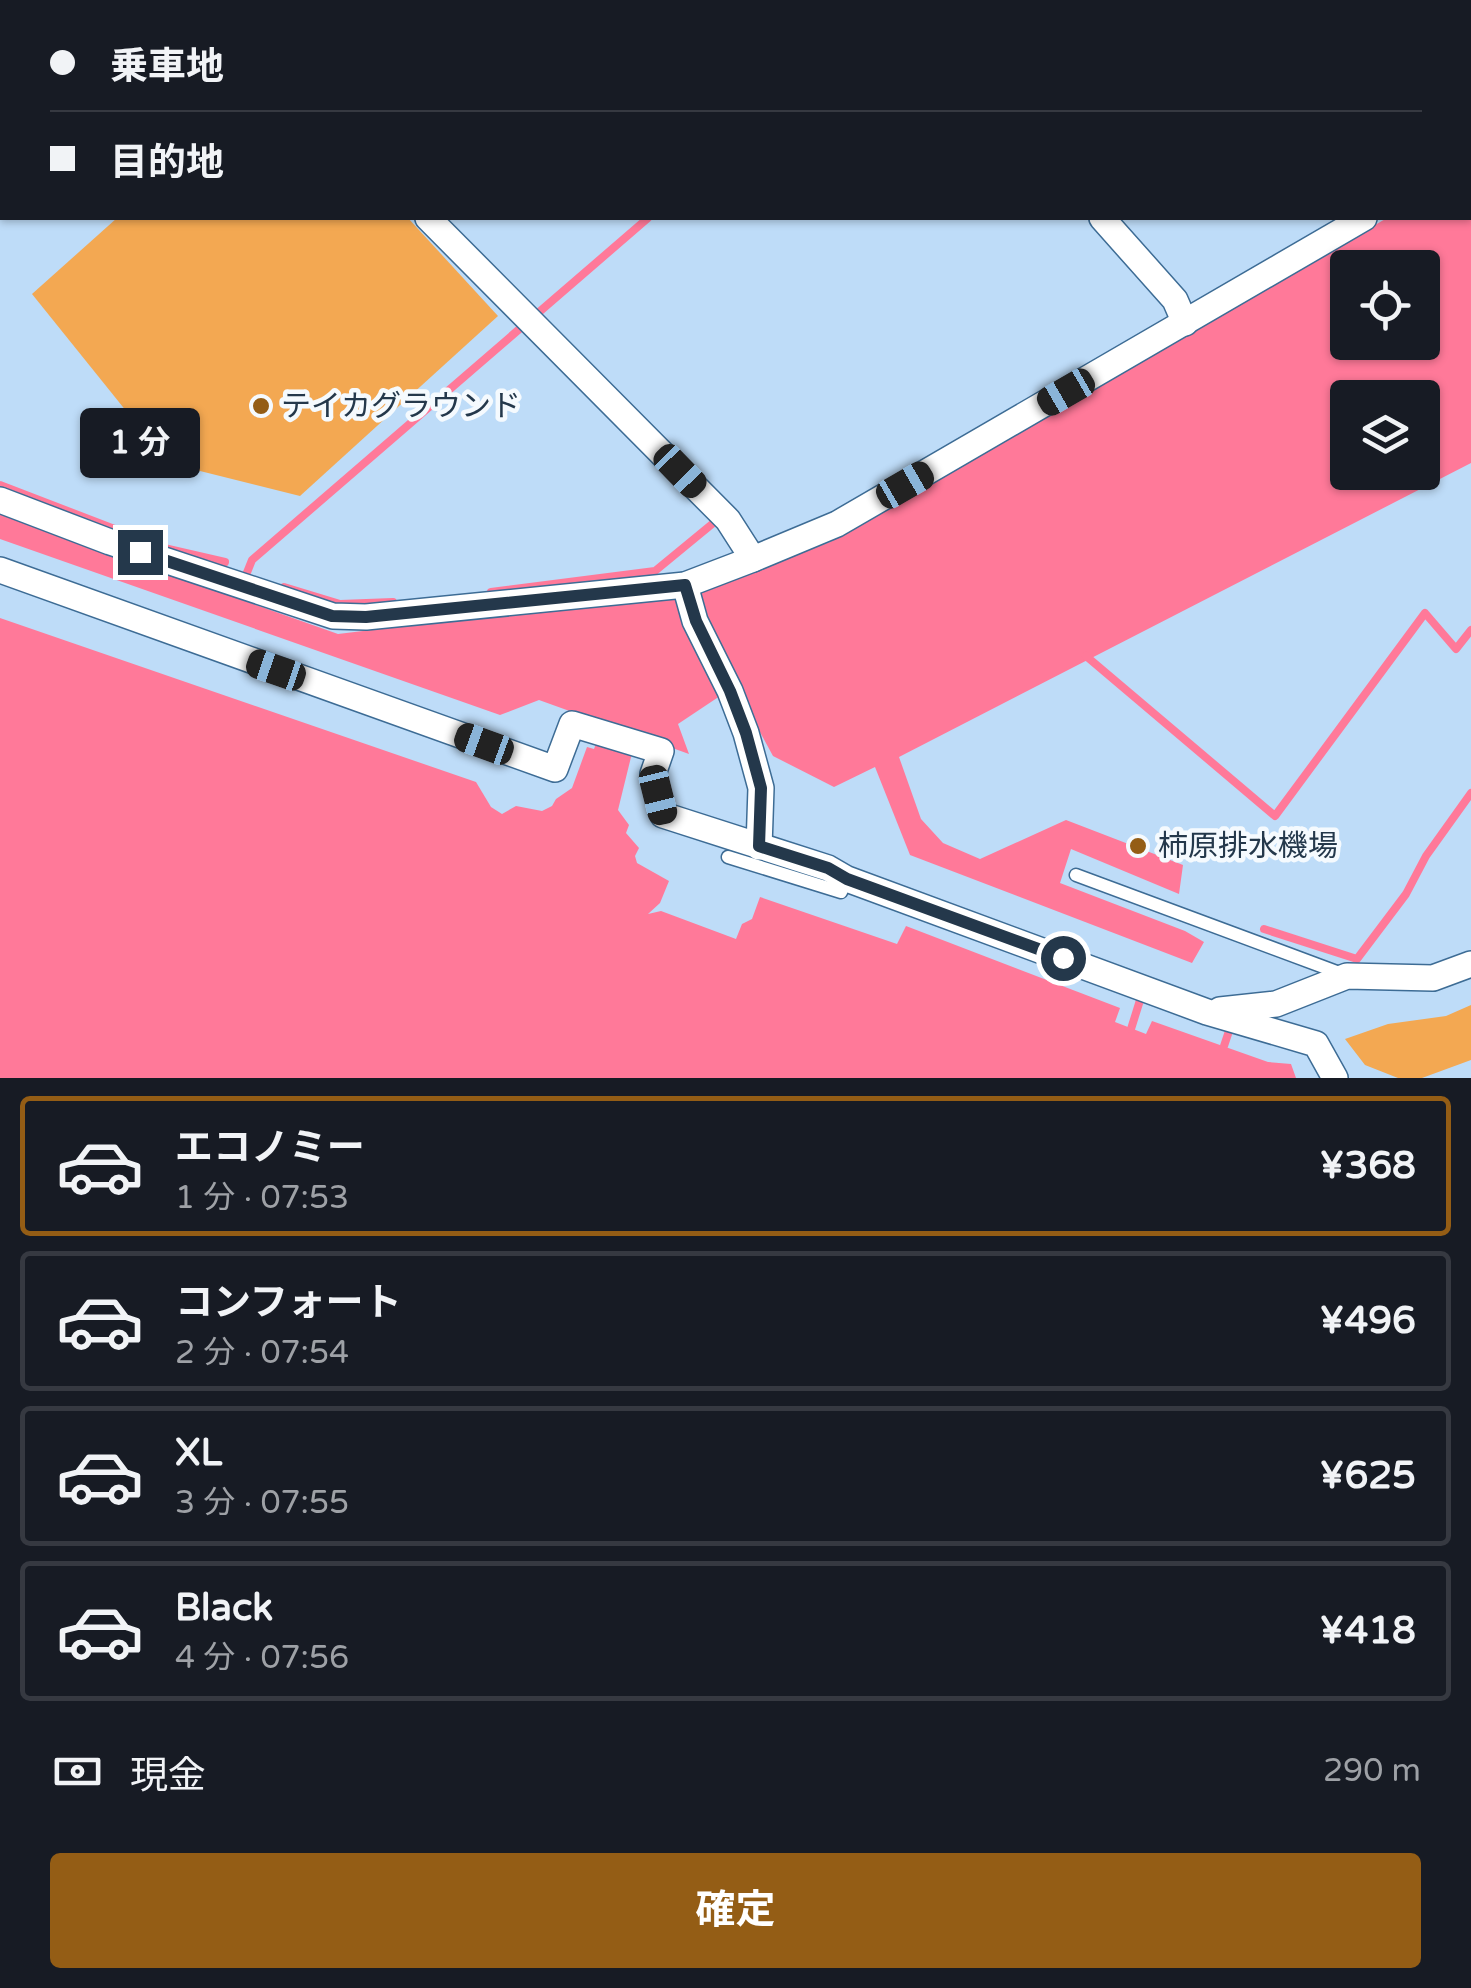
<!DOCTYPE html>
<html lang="ja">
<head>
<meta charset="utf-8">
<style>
	body { margin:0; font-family:"Varela Round","Noto Sans JP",sans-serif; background:#242831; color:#f1f3f6; height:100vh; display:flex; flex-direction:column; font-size:38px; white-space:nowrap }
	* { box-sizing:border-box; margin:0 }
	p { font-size:32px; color:#9ea1a6 }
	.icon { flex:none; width:55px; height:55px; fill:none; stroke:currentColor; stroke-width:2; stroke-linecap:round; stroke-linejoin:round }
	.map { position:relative; height:1078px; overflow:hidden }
	.drawer { display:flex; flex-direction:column; background:#171b24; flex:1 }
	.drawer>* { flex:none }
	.hud { position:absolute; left:0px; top:0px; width:1472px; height:220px; box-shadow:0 2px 8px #0004; display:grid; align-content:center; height:220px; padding:0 50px; background:#171b24 }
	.fabs { position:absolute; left:1330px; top:250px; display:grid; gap:20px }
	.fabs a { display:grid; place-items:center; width:110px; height:110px; border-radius:10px; background:#171b24; box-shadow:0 2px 8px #0004; font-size:50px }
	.end { position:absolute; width:45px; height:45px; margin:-22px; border:12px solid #24384b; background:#fff; box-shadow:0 0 0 5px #fff }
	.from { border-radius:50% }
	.bubble { position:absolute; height:70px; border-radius:10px; background:#171b24; box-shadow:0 2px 8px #0004; font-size:32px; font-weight:700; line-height:70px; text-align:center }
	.car { position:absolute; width:30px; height:60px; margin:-30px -15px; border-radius:12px; box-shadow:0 0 8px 2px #0007; background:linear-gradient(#222 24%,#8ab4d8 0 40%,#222 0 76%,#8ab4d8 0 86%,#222 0) }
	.hud b { display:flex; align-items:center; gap:35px; height:95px; font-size:38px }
	.hud b+b { border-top:2px solid #363941 }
	.hud i { width:25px; height:25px; background:#f1f3f6 }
	ul { padding:18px 0 0; list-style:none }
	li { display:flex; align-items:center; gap:30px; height:140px; margin:0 20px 15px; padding:0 30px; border:5px solid #363941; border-radius:10px }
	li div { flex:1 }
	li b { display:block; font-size:38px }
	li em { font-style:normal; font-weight:700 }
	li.current { border-color:#945d15 }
	li>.icon { width:90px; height:90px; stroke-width:1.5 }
	.pay { display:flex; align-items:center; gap:25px; height:110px; padding:0 50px; font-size:38px }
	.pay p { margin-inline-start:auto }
	.cta { display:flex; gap:20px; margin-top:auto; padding:20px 50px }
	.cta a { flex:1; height:115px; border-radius:10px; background:#945d15; color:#fff; font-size:40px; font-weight:700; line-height:115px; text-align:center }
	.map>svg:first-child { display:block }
	.green { fill:#f3a852 }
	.water { fill:#ff7999; fill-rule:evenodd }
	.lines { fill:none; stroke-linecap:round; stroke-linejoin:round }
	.stream { stroke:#ff7999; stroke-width:8 }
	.service-casing { stroke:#3d6c95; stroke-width:15 }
	.minor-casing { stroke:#3d6c95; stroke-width:28 }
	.service { stroke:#fff; stroke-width:12 }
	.minor { stroke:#fff; stroke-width:25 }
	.route { stroke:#24384b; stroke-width:12 }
	.poi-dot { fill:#945d15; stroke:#f5fafe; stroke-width:4 }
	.labels { text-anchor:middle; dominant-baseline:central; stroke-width:9; stroke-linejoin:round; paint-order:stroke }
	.poi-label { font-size:30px; fill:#24384b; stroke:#f5fafe; text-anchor:start }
</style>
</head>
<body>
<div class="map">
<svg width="1471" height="1078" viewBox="0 0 1471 1078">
	<rect width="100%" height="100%" fill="#bedcf8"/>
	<g class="green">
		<polygon points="117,218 408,218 498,316 300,496 168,463 32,294"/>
		<polygon points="1471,1005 1471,1060 1422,1078 1398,1078 1365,1065 1345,1039 1388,1024 1446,1016"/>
	</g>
	<g class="water">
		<path d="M 1471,168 L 1471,463 L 899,757 L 921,819 L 943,843 L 980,859 L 1066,820 L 1183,865 L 1179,894 L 1071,849 L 1060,883 L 1185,931 L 1204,942 L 1192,963 L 910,855 L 875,767 L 834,787 L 773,756 L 735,686 L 678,724 L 689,754 L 539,700 L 500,715 L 0,539 L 0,514 L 338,634 L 677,593 L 696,603 L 700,591 L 830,542 L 1387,218 L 1470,218 ZM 1348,268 L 1422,268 L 1422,342 L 1348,342 ZM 1348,398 L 1422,398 L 1422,472 L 1348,472 Z"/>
		<polygon points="0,618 476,782 491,807 502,814 516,806 542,811 552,806 556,799 572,788 587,747 594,749 597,741 632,753 618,810 629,825 626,833 639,848 635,856 637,863 669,881 660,903 648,914 661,911 736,939 742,924 752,919 760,897 897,944 906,926 1120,1008 1115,1022 1146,1034 1152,1021 1268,1062 1291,1064 1296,1078 0,1078"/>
	</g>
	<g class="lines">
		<g class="stream">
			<polyline points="251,2 254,0"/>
			<polyline points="897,2 900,0"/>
			<polyline points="1284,2 1287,0"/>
			<polyline points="0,485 164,548 225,562"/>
			<polyline points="244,580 252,560 648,218"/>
			<polyline points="284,587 340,604 393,602"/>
			<polyline points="491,592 655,571 717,520"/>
			<polyline points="1086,656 1275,816 1425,613 1456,649 1471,630"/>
			<polyline points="1264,929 1357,959 1406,894 1426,856 1471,793"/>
			<polyline points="1131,1029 1141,997"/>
			<polyline points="1224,1046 1230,1028"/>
		</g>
		<g class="service-casing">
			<g id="service">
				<polyline points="728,857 841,892 847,879"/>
				<polyline points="1076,875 1345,975"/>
			</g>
		</g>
		<g class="minor-casing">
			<g id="minor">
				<polyline points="206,0 208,2"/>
				<polyline points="913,0 915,2"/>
				<polyline points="228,2 231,0"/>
				<polyline points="1470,155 1471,154"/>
				<polyline points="0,188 2,187"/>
				<polyline points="428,218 728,520 753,559"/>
				<polyline points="1102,218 1175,300 1185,323"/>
				<polyline points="0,500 110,542 333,616 366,617 685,585 753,559 837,524 1364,218"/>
				<polyline points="0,570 555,769 572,724 661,751 653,774 663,815 828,868 847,879 1207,1012 1316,1044 1335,1078"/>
				<polyline points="685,585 695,621 730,691 746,733 761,788 759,847"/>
				<polyline points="1220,1010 1276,1004 1347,976 1433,978 1471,964"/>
			</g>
		</g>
		<use href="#service" class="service"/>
		<use href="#minor" class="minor"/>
	</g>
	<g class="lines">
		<polyline class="route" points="140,552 332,616 366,617 685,585 696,621 730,691 746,733 761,788 759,846 828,868 847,879 1063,958"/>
	</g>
	<g class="poi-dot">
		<circle cx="261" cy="406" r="10"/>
		<circle cx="1138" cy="846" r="10"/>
	</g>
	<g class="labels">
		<g class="poi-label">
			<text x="281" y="406">テイカグラウンド</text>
			<text x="1158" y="846">柿原排水機場</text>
		</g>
	</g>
</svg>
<div class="fabs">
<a><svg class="icon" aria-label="locate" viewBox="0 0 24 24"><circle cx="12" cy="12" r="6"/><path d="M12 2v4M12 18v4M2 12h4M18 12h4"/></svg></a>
<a><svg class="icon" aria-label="layers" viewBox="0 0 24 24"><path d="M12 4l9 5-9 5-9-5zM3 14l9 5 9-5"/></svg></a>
</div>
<i class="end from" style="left:1063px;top:958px"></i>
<i class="end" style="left:140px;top:552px"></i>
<div class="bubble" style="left:80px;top:408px;width:120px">1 分</div>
<i class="car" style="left:1066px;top:392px;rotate:240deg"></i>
<i class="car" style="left:680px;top:471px;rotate:136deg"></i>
<i class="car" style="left:905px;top:485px;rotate:60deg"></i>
<i class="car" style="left:276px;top:670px;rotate:289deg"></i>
<i class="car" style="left:484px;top:744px;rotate:290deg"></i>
<i class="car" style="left:658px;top:795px;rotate:166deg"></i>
<div class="hud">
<b><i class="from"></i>乗車地</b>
<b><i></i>目的地</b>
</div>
</div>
<section class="drawer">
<ul>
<li class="current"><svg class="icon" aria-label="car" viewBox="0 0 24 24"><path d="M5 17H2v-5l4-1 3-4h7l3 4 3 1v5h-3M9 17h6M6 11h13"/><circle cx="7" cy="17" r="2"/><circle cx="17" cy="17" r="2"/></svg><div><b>エコノミー</b><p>1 分 · 07:53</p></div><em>¥368</em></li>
<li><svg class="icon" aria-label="car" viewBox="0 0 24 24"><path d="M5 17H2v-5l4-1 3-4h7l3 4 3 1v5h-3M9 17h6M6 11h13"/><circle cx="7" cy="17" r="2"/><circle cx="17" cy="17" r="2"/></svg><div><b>コンフォート</b><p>2 分 · 07:54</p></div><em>¥496</em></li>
<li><svg class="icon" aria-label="car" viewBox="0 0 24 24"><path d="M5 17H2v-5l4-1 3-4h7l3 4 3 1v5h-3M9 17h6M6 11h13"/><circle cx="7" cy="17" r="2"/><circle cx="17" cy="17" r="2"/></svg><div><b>XL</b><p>3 分 · 07:55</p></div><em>¥625</em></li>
<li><svg class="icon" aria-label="car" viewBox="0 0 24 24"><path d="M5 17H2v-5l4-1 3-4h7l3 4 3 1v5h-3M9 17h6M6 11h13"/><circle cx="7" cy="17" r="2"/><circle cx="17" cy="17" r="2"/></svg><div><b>Black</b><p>4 分 · 07:56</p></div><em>¥418</em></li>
</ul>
<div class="pay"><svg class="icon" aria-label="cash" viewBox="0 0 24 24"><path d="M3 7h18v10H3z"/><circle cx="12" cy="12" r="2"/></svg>現金<p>290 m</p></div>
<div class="cta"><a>確定</a></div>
</section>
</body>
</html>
